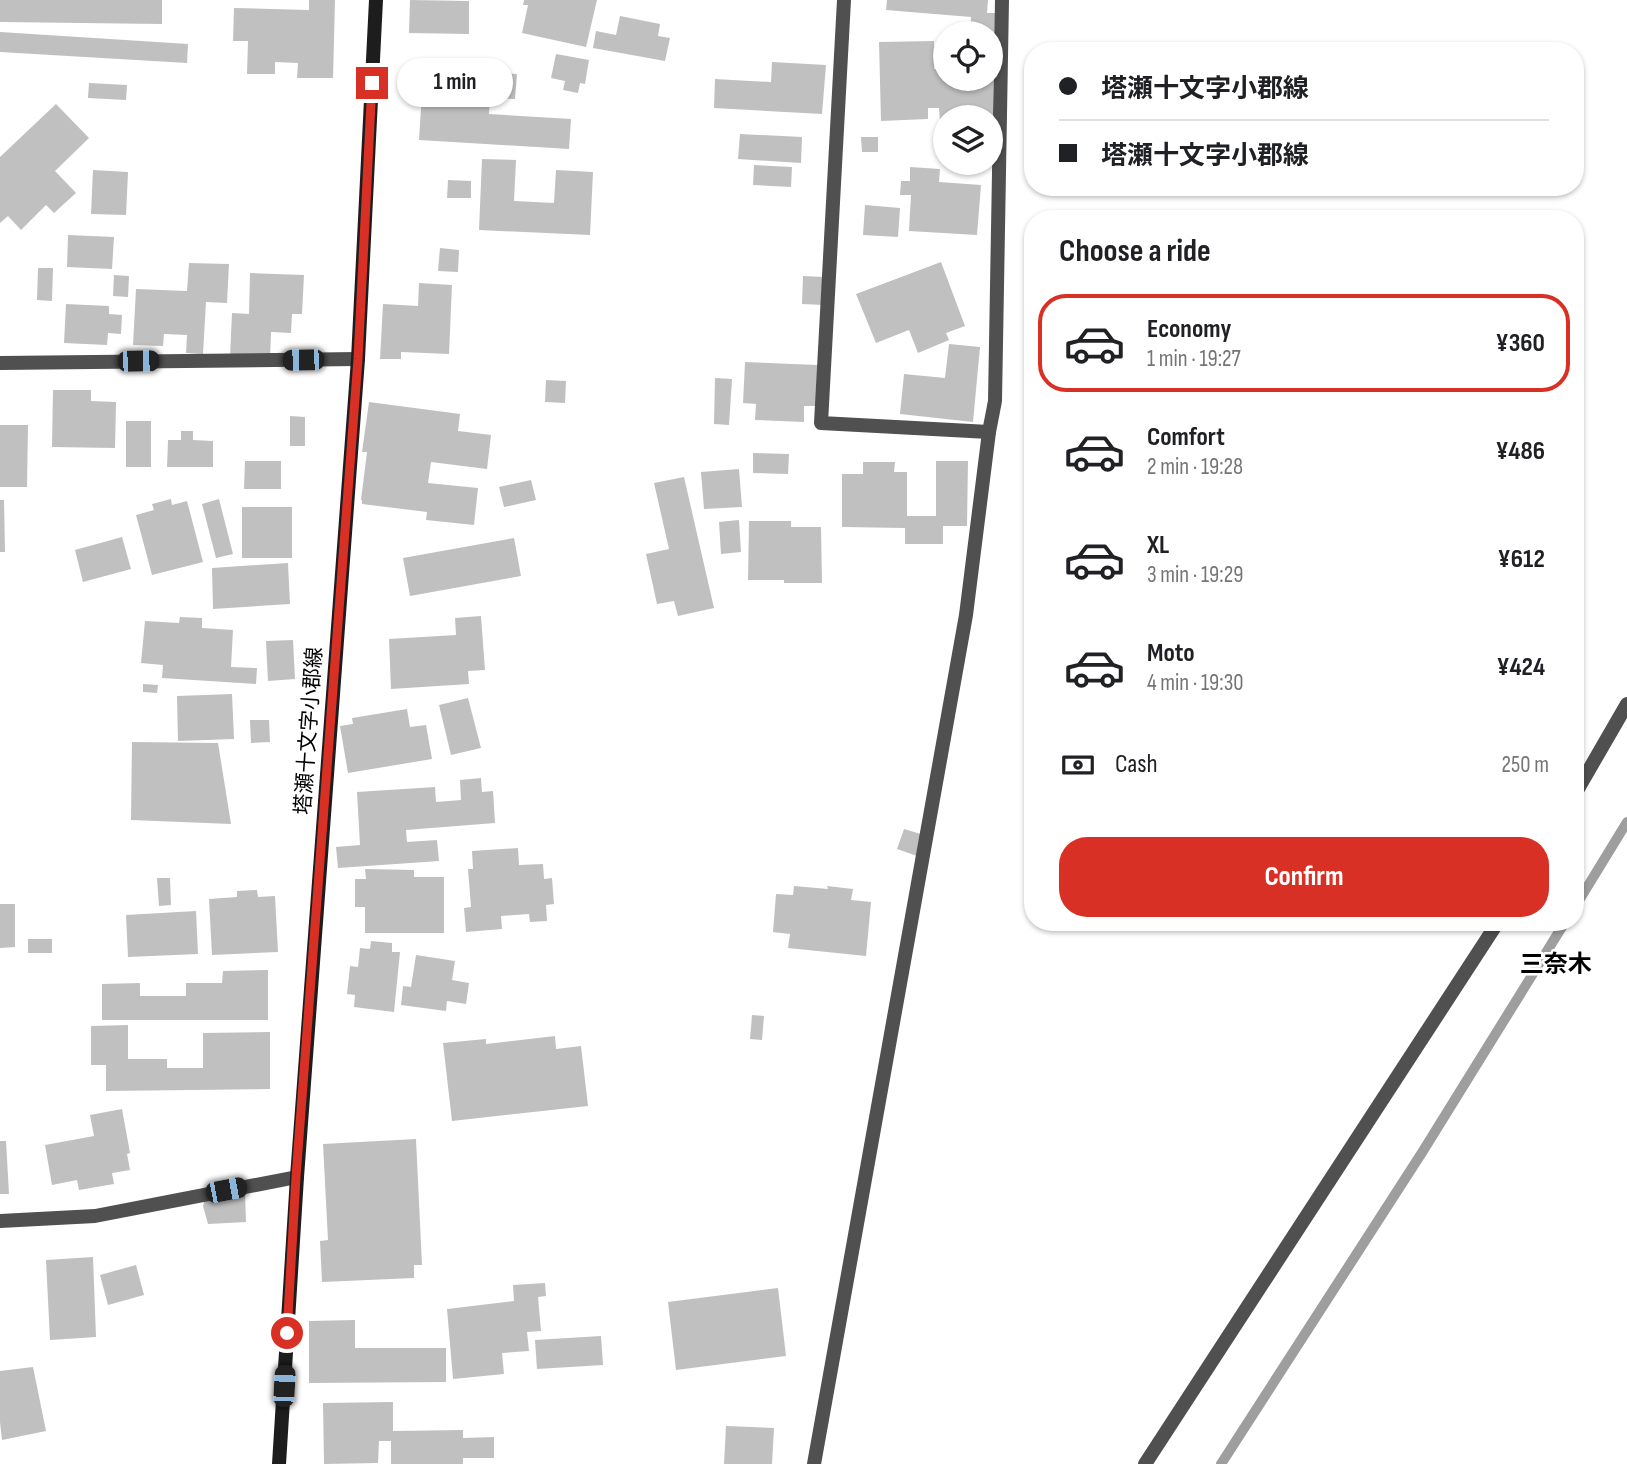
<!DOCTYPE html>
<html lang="en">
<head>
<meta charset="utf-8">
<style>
	body { margin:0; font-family:"Sofia Sans Condensed","Noto Sans JP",sans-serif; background:#f2f2f2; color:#202124; height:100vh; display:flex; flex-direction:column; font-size:26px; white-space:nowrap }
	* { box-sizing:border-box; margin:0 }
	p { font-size:23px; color:#757577 }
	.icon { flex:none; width:38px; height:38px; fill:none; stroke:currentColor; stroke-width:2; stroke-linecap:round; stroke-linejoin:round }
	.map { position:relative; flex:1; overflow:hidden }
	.side { position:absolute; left:1024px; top:210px; width:560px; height:721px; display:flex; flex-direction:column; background:#fff; border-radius:28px; box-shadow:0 2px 5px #0004 }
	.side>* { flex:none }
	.banner { position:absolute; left:1024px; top:42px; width:560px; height:154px; border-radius:28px; box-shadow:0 2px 5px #0004; display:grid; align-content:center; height:154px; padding:0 35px; background:#fff }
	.controls { position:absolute; left:933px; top:21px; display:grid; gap:14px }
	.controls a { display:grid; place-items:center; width:70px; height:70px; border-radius:50%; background:#fff; box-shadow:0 2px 5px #0004; font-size:35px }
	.end { position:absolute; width:32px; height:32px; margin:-16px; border:9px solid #d93025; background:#fff; box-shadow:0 0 0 4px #fff }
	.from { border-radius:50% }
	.bubble { position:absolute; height:49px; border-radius:24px; background:#fff; box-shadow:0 2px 5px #0004; font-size:23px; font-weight:700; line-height:49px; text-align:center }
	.car { position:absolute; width:21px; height:42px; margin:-21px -10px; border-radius:9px; box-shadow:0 0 5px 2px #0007; background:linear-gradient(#222 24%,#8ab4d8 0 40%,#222 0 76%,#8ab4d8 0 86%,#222 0) }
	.banner b { display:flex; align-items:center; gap:24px; height:66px; font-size:26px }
	.banner b+b { border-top:2px solid #e0e0e0 }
	.banner i { width:18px; height:18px; background:#202124 }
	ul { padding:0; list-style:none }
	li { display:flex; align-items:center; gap:21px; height:98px; margin:0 14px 10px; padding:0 21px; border:4px solid transparent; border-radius:28px }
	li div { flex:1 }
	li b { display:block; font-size:26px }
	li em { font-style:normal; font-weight:700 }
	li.on { border-color:#d93025 }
	li>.icon { width:63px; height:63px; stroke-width:1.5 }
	h2 { padding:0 35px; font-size:32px; line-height:84px }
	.pay { display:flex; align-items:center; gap:18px; height:77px; padding:0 35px; font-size:26px }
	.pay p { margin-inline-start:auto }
	.action { display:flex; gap:14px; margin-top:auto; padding:14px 35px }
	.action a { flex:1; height:80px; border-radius:28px; background:#d93025; color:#fff; font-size:28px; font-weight:700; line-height:80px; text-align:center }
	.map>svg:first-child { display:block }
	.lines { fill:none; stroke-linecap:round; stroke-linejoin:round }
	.stream { stroke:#9e9e9e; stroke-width:10 }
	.building { fill:#c0c0c0 }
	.street { stroke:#505050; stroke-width:14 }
	.secondary { stroke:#1d1d1d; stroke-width:14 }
	.route { stroke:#d93025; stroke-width:9 }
	.labels { text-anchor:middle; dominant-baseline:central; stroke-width:5; stroke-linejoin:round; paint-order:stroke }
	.street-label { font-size:21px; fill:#000; stroke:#fff }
	.quarter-label { font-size:24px; font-weight:bold; fill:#000; stroke:#fff }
</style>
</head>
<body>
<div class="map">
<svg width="1627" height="1464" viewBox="0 0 1627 1464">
	<rect width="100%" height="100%" fill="#fff"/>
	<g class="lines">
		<g class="stream">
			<polyline points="1575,907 1627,822"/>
			<polyline points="1221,1464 1423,1151 1565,922"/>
		</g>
	</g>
	<g class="building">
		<polygon points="0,0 162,0 162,24 0,22"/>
		<polygon points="309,0 335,0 333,78 297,78 298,63 275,62 275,74 247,74 248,41 233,41 234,8 309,10"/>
		<polygon points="410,0 469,1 469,34 409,33"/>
		<polygon points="524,0 597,0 586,47 522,33 528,5 523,5"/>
		<polygon points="887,0 988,0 987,13 999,13 996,46 990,45 990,33 970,33 971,17 886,10"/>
		<polygon points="620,16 660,24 658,36 670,38 665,61 593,48 596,31 616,35"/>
		<polygon points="0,32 188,44 187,63 0,52"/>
		<polygon points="934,41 934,69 945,69 945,79 993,80 993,119 990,119 990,117 945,117 945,120 940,120 939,108 928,108 928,119 881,121 879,42"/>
		<polygon points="556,54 589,60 585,84 580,83 578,93 563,90 565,81 551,78"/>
		<polygon points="772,62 826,65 822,114 714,108 715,79 771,82"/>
		<polygon points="466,71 517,74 515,99 490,98 489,114 571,119 569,149 419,140 422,93 438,94 439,76 465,77"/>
		<polygon points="89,83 127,85 126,100 88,98"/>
		<polygon points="56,104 89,138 55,171 76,193 54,213 46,205 21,230 8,216 0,223 0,157"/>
		<polygon points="740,134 802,137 801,163 738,159"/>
		<polygon points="861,137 878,137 878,152 862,152"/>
		<polygon points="482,159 516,160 514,201 554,203 556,170 593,172 590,235 479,230"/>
		<polygon points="754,165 792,167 791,187 753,185"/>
		<polygon points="910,167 940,169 939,182 981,185 977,235 909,231 911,195 900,195 901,181 910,181"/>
		<polygon points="93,170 128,172 126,215 91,214"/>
		<polygon points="448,180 471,181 471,198 447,198"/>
		<polygon points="865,205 900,208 898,237 863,235"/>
		<polygon points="68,235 114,237 112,269 67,267"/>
		<polygon points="440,248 459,250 458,272 438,271"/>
		<polygon points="941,262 965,326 946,333 949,340 918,353 909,330 876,343 856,294"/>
		<polygon points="189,263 229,264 227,303 206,302 203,354 186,353 187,335 164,334 163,346 133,345 136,289 187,291"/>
		<polygon points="38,268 53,268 52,301 37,300"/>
		<polygon points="250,273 304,275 302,314 292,314 291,333 271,332 270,359 230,357 232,313 249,314"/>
		<polygon points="114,275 129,276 128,297 113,296"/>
		<polygon points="803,276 825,277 824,305 802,304"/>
		<polygon points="419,283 452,285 449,354 401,352 401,359 380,359 383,304 418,306"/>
		<polygon points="66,304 109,306 109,314 122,315 121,334 108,333 107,345 64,343"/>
		<polygon points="949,344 980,347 973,422 900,414 904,374 945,378"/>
		<polygon points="745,362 818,365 816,406 804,406 804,422 755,420 756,404 743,403"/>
		<polygon points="715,378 732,379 729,425 714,424"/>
		<polygon points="546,380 566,381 565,403 545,402"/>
		<polygon points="53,390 91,390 91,401 116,402 115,448 52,447"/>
		<polygon points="369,402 460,414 458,431 491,435 487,469 431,462 428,483 478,488 474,525 426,520 427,512 362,504 362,500 361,500 367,452 362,452"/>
		<polygon points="290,416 305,417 305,446 290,446"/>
		<rect x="126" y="421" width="25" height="46"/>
		<polygon points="0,425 28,425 27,487 0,487"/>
		<polygon points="181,431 193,431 193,440 213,441 213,467 167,467 168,440 181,440"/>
		<polygon points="753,453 789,454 788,474 753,473"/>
		<polygon points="245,461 281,461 281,489 244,489"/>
		<polygon points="936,461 968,461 967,526 943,526 943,544 905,544 905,528 842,527 842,474 863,474 863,462 895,462 894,472 907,472 907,516 936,516"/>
		<polygon points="739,469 742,507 704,509 701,472"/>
		<polygon points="684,477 714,608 678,616 674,601 657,604 646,554 669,549 654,483"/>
		<polygon points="531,480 536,500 504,507 499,487"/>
		<polygon points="171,499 172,505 187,501 203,562 152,575 136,515 154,510 152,504"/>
		<polygon points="219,499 233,554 216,558 202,504"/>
		<polygon points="0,500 4,500 5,552 0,552"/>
		<rect x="242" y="507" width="50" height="51"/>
		<polygon points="739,520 741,552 721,554 719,522"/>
		<polygon points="749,521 791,521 791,527 821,527 822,583 784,583 784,580 748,580"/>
		<polygon points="122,537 131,569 83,582 75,550"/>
		<polygon points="514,538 521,576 410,596 403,558"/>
		<polygon points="288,563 290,604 213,609 212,568"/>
		<polygon points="481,616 485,670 468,671 469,684 391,689 389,639 456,635 455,618"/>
		<polygon points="180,617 202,618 202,628 233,630 231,667 257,668 256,684 162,678 163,665 141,663 145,621 179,623"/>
		<polygon points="293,640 295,679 268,681 266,641"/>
		<polygon points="143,684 158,685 157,693 143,692"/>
		<polygon points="232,694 234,739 178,741 177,696"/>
		<polygon points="468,698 481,748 451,755 439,705"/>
		<polygon points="407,709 410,727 426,725 432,759 348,773 340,726 353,724 352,718"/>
		<polygon points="250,720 269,720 270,742 251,743"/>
		<polygon points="132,742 218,743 231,824 131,820"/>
		<polygon points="481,778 482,792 493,791 495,823 406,830 407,842 437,840 439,861 338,868 336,847 360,845 357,792 435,787 436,802 461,800 460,780"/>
		<polygon points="904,829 924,835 917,856 897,849"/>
		<polygon points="518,848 519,865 543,864 544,879 552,878 554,904 546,905 547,921 530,922 529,914 501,916 502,929 466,932 464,908 471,907 468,869 473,869 472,851"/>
		<polygon points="365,869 414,870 414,877 444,877 444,933 365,933 365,907 355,907 355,879 366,879"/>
		<polygon points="157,878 170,878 171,905 159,906"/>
		<polygon points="794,886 828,889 827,886 853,889 851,900 871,902 866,956 788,948 790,934 773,932 776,894 793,895"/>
		<polygon points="257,890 258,897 275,896 278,952 212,955 209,899 237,897 237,891"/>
		<polygon points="0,904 15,904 15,947 0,948"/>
		<polygon points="196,911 198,954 128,957 126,915"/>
		<rect x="28" y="939" width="24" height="14"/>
		<polygon points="371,941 392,943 392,952 400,952 394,1012 354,1007 355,995 347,994 350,966 358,967 360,948 370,949"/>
		<polygon points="416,955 455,961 452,980 469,983 466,1004 447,1001 446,1011 401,1005 403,986 411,987"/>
		<polygon points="268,970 268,1020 102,1020 102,984 140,983 140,996 186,996 186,983 222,983 223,971"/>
		<polygon points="752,1015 764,1016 762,1040 750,1039"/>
		<polygon points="128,1025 128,1059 167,1059 167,1068 203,1068 203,1033 270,1032 270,1089 106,1091 106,1065 91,1065 91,1026"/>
		<polygon points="555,1036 556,1049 581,1046 588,1106 452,1121 443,1043 486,1039 486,1044"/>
		<polygon points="122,1109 130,1153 127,1154 130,1170 112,1173 114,1184 79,1190 77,1180 52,1185 45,1145 94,1136 90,1115"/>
		<polygon points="416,1139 422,1265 414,1265 414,1278 322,1282 320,1241 328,1240 323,1144"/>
		<polygon points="0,1141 6,1141 9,1194 0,1194"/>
		<polygon points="245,1193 246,1222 208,1224 203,1206 206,1195"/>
		<polygon points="93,1257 96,1337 50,1340 46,1260"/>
		<polygon points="136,1265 144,1295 108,1305 100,1275"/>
		<polygon points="545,1283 546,1296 538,1297 541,1331 527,1332 529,1351 502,1353 504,1374 453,1379 447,1309 514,1301 513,1285"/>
		<polygon points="778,1288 786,1356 676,1370 668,1302"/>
		<polygon points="355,1320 355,1348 446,1348 446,1382 309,1383 309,1321"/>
		<polygon points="601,1336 603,1365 537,1369 535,1340"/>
		<polygon points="33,1367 46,1431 2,1440 0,1422 0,1371"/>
		<polygon points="393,1402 393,1431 463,1430 463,1438 494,1437 494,1458 463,1458 463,1464 391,1464 391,1441 379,1441 378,1463 324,1464 323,1403"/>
		<polygon points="726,1426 774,1428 772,1464 724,1464"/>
	</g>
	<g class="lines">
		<g class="street">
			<polyline points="844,0 821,423 989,432"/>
			<polyline points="0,363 358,359"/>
			<polyline points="1575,794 1627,704"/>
			<polyline points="0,1221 95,1216 297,1177"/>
			<polyline points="814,1464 966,615 989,432 995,401 1002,0"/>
			<polyline points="1145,1464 1498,922"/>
		</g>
		<polyline class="secondary" points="279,1464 297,1177 358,359 376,0"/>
	</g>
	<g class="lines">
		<polyline class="route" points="287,1333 296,1177 358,359 372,83"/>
	</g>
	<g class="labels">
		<g class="street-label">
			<text transform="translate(309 731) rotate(-86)">塔瀬十文字小郡線</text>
		</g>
		<g class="quarter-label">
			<text x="1556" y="964">三奈木</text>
		</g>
	</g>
</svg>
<div class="controls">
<a><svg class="icon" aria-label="locate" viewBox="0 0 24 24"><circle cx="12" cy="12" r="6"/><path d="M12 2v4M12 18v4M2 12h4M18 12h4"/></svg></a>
<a><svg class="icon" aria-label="layers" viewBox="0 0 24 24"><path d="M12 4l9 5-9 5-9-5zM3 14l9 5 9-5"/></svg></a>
</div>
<i class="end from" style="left:287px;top:1333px"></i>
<i class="end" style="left:372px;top:83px"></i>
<div class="bubble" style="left:397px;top:58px;width:116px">1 min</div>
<i class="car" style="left:303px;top:360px;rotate:269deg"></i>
<i class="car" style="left:138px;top:361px;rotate:89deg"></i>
<i class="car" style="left:226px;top:1190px;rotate:79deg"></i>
<i class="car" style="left:284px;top:1386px;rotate:3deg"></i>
<div class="banner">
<b><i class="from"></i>塔瀬十文字小郡線</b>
<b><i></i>塔瀬十文字小郡線</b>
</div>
<section class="side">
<h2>Choose a ride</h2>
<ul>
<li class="on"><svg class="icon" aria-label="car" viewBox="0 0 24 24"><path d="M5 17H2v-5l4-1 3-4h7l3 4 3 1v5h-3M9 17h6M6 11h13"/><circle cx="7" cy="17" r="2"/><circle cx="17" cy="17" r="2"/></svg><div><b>Economy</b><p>1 min · 19:27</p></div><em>¥360</em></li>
<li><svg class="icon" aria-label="car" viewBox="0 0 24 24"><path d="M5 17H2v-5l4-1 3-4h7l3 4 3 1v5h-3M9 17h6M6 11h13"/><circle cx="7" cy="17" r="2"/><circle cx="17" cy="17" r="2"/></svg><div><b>Comfort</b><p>2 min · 19:28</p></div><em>¥486</em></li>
<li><svg class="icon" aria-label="car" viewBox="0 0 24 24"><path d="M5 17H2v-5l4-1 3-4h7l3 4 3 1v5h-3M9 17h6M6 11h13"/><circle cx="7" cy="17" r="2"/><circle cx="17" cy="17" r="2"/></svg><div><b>XL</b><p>3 min · 19:29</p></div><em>¥612</em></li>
<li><svg class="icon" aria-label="car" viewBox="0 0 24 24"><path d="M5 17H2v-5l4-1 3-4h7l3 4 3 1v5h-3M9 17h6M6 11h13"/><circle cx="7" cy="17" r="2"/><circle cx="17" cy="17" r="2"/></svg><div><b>Moto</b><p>4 min · 19:30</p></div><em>¥424</em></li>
</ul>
<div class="pay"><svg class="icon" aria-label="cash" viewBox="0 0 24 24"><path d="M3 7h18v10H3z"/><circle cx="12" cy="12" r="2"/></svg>Cash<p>250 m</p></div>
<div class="action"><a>Confirm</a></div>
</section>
</div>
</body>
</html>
